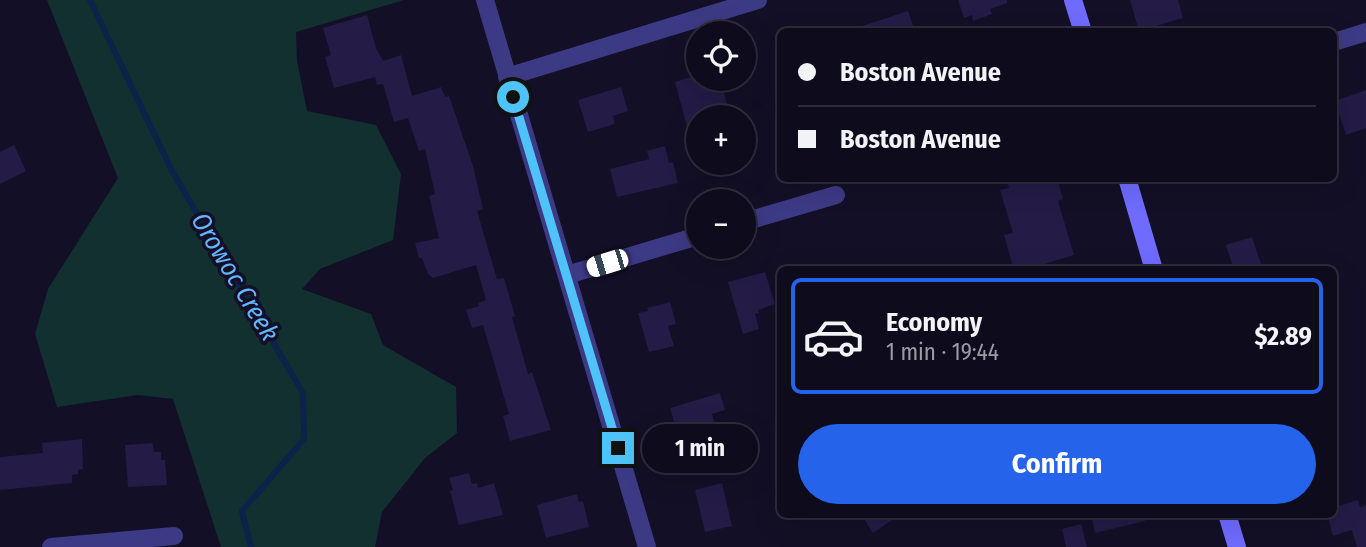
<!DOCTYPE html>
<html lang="en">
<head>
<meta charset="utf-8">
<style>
	body { margin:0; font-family:"Fira Sans Condensed",sans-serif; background:#171425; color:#f1f3f6; height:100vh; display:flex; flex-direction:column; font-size:26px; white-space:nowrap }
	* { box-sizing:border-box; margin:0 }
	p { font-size:23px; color:#9b9ba3 }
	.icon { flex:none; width:38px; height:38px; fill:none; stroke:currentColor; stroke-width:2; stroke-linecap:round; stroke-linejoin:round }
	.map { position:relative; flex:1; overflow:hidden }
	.drawer { position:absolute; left:777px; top:266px; width:560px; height:252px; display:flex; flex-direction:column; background:#0e0b1c; border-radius:10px; box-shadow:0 7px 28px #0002,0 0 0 2px #2e2b3b }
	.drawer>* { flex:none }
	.top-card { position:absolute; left:777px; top:28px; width:560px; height:154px; border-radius:10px; box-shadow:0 7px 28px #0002,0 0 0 2px #2e2b3b; display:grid; align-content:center; height:154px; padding:0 21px; background:#0e0b1c }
	.buttons { position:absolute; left:686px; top:21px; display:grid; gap:14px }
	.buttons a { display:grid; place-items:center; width:70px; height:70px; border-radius:50%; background:#0e0b1c; box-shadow:0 7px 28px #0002,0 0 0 2px #2e2b3b; font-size:35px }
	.end { position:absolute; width:32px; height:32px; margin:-16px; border:9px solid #4fc3f7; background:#111; box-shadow:0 0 0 4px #111 }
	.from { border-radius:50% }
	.bubble { position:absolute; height:49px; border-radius:24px; background:#0e0b1c; box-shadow:0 7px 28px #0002,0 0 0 2px #2e2b3b; font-size:23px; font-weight:700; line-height:49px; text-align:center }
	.car { position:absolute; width:21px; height:42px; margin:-21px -10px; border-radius:9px; box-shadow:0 0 5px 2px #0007; background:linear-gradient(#fff 24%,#345 0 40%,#fff 0 76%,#345 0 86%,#fff 0) }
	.top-card b { display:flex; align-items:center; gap:24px; height:66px; font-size:26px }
	.top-card b+b { border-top:2px solid #2e2b3b }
	.top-card i { width:18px; height:18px; background:#f1f3f6 }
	ul { padding:12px 0 0; list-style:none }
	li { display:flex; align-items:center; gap:21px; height:116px; margin:0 14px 10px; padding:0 7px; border:4px solid #2e2b3b; border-radius:10px }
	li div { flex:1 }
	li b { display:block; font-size:26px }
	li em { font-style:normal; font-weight:700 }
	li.current { border-color:#2563eb }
	li>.icon { width:63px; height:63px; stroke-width:1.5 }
	.primary-button { display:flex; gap:14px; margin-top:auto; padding:14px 21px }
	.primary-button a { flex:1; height:80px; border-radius:42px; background:#2563eb; color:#fff; font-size:28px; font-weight:700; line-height:80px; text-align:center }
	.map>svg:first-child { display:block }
	.green { fill:#12302f }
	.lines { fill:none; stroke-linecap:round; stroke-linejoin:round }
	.stream { stroke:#0c2248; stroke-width:6 }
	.building { fill:#241b47 }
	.street { stroke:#3d3a85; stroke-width:18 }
	.secondary { stroke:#6f6bff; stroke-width:18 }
	.route { stroke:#4fc3f7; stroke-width:9 }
	.labels { text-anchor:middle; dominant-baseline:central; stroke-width:7; stroke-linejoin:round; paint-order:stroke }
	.water-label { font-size:26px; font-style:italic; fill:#62b6ff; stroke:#130f26 }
</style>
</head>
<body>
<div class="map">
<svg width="1366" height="547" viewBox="0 0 1366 547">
	<rect width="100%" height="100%" fill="#130f26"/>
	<polygon class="green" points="47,0 404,0 296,32 297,61 307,111 376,125 401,174 393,240 320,269 302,289 371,314 383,345 456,387 457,433 425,458 382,512 375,547 221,547 173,399 138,395 57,407 35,334 48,289 118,178"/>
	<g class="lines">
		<polyline class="stream" points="90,0 172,171 303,393 304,439 242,511 251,547"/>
	</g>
	<g class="building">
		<polygon points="958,0 1007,0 1007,3 990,9 992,14 973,21 972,15 964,18"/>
		<polygon points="1130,0 1178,0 1183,18 1139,31"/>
		<polygon points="908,11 915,32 857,32 856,28"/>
		<polygon points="367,15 376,48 383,61 401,55 412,96 441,87 445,97 449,96 473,166 483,209 477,211 497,279 504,278 515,316 512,317 528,374 532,372 551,430 510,441 503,416 509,414 483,325 472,328 466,310 479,306 478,303 486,300 476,265 433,278 428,274 422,258 419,258 415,243 439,238 429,196 435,194 425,149 419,151 408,118 394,122 383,84 377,85 375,77 334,88 325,57 331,55 323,28"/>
		<polygon points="698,75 698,79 720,79 730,115 722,117 698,117 698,148 693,149 675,82"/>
		<polygon points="621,87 628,111 613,116 615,124 588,132 578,100"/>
		<polygon points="1366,90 1366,128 1346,135 1335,101"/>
		<polygon points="14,145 26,171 0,184 0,152"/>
		<polygon points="665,146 669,163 673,162 678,183 617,197 610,169 649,159 647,151"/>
		<polygon points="1006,178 1057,178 1063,199 1058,201 1074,255 1025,270 1014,270 1004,235 1013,233 1000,190 1009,188"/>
		<polygon points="1252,237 1263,270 1234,270 1226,245"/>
		<polygon points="765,272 775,304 758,310 759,313 755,314 759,329 743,334 728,282"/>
		<polygon points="670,302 676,324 668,326 674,346 649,352 638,313 648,311 647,308"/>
		<polygon points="720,393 725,410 712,414 720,441 683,452 670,408"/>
		<polygon points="82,439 83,469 78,470 78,474 72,475 72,483 0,490 0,457 43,453 42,443"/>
		<polygon points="153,443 154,452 161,452 161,460 165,460 167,485 128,487 125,445"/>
		<polygon points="469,473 472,484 477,483 478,488 494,483 503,515 459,525 450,491 453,490 449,478"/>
		<polygon points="722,483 732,526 705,532 695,490"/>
		<polygon points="577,494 579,502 583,501 589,527 546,538 537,505"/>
		<polygon points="1358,500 1360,507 1366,505 1366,547 1357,547 1352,530 1333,536 1327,514 1334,514 1334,507"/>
		<polygon points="861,514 901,514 873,533"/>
		<polygon points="1091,514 1144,514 1145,521 1095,533"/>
		<polygon points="1081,524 1087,547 1066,547 1062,529"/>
	</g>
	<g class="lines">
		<g class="street">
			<polyline points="485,0 647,547"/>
			<polyline points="1334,42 1366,32"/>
			<polyline points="507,77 758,0"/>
			<polyline points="744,222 836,195"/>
			<polyline points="567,275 698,236"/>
			<polyline points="51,547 174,536"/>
		</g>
		<g class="secondary">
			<polyline points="1073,0 1083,32"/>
			<polyline points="1127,178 1154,270"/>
			<polyline points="1227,514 1237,547"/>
		</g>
	</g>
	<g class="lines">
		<polyline class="route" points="513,97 618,448"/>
	</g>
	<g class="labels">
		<g class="water-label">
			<text transform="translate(235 277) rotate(59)">Orowoc Creek</text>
		</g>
	</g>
</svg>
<div class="buttons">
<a><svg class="icon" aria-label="locate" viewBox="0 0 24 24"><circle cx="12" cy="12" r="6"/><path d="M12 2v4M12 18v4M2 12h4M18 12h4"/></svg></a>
<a>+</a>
<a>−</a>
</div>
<i class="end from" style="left:513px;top:97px"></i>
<i class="end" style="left:618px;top:448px"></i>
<div class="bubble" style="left:642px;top:424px;width:116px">1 min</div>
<i class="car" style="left:607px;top:263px;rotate:253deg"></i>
<div class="top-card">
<b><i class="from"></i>Boston Avenue</b>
<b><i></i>Boston Avenue</b>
</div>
<section class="drawer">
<ul>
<li class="current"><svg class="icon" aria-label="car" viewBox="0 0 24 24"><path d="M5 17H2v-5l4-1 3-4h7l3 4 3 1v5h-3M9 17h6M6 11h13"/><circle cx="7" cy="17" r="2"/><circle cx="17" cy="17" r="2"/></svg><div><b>Economy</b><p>1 min · 19:44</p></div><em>$2.89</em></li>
</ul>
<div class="primary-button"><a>Confirm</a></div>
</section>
</div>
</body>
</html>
